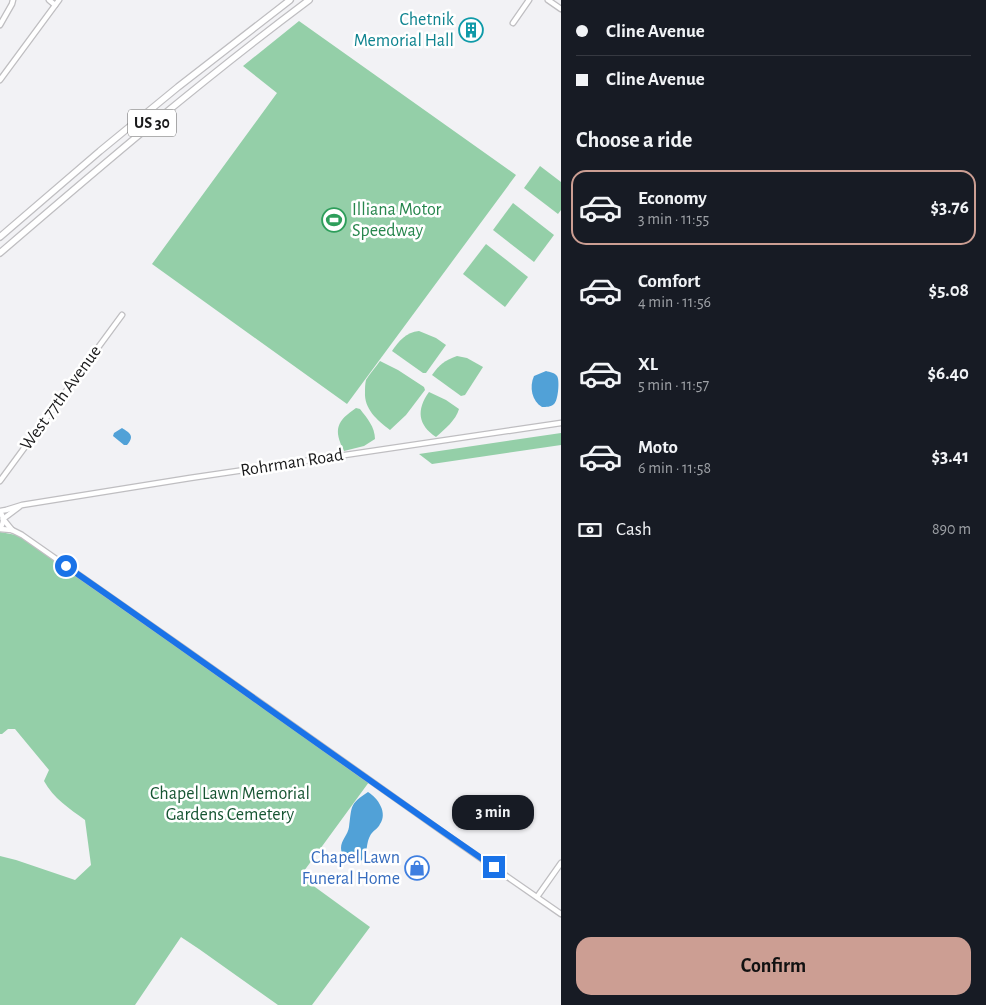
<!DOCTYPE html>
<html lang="en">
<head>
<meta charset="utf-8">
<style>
	body { margin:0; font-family:"Alegreya Sans",sans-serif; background:#242831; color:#f1f3f6; height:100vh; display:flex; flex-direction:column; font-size:19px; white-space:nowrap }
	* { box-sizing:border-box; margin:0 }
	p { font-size:16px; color:#9ea1a6 }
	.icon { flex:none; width:28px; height:28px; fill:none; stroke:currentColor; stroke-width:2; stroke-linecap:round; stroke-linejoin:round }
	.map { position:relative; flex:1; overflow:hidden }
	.panel { display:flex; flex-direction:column; background:#171b24; width:425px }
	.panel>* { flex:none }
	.top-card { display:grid; align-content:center; height:110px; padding:0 15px; background:#171b24 }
	.end { position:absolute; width:22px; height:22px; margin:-11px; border:6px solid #1a73e8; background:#fff; box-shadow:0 0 0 2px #fff }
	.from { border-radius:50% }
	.bubble { position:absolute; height:35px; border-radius:15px; background:#171b24; box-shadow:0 1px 4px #0004; font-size:16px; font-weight:600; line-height:35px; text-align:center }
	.top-card b { display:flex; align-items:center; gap:18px; height:48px; font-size:19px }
	.top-card b+b { border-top:1px solid #363941 }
	.top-card i { width:12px; height:12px; background:#f1f3f6 }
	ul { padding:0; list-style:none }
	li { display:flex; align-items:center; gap:15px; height:75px; margin:0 10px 8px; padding:0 5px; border:2px solid transparent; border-radius:15px }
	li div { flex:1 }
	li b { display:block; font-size:19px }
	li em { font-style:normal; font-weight:600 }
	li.current { border-color:#cc9e93 }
	li>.icon { width:45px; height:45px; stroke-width:1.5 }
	h2 { padding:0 15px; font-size:22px; line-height:60px }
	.pay { display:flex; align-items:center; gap:12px; height:55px; padding:0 15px; font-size:19px }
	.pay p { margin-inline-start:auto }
	.cta { display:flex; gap:10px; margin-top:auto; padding:10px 15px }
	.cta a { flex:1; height:58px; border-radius:15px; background:#cc9e93; color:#111; font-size:20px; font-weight:600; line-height:58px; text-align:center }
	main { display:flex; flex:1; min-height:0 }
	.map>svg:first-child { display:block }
	.green { fill:#94cfa8 }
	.water { fill:#51a1d7 }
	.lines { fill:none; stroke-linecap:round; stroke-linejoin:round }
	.minor-casing { stroke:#bfbec1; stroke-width:7 }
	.major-casing { stroke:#bfbec1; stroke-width:8 }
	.minor { stroke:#fff; stroke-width:4.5 }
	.major { stroke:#fff; stroke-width:5.5 }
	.route { stroke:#1a73e8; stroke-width:6 }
	.labels { text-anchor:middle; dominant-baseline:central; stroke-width:5; stroke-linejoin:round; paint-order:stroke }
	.shield { fill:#fff; stroke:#5f5f5f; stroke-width:1 }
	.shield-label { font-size:16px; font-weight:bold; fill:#1a1a1b }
	.culture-label { font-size:18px; fill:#0d838f; stroke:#fff; text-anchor:end }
	.leisure-label { font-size:18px; fill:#27864d; stroke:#fff; text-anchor:start }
	.street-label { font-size:18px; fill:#1a1a1b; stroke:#fff }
	.park-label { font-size:18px; fill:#175533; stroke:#fff }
	.shop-label { font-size:18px; fill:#366cbe; stroke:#fff; text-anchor:end }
</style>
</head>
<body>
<main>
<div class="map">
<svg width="561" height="1005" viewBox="0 0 561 1005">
	<rect width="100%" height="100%" fill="#f2f2f5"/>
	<g class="green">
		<polygon points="299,21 516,175 347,404 152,264 277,93 243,66"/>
		<polygon points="540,166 561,182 561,210 558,214 524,188"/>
		<polygon points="513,203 554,235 534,262 493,230"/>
		<polygon points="486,244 528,277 505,307 463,274"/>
		<path d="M 419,331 L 436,338 L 446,345 L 426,373 L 423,373 L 392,351 C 399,341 406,332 419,331 Z"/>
		<path d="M 457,356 L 467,358 L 483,367 L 465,395 L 461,396 L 432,375 C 440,364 444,361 457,356 Z"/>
		<path d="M 380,361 L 398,370 L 424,387 L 425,390 L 406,415 L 390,430 C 377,420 364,409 365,392 C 365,388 365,384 366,380 C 370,373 376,367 380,361 Z"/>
		<path d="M 429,392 L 446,400 L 459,409 C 456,420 445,429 436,437 C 418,425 416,410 429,392 Z"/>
		<path d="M 356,408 L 360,409 C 367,418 375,427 375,439 L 364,446 L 344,451 C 333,429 337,421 356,408 Z"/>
		<polygon points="561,433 561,445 432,464 419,454"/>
		<path d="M 0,532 L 16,535 L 24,539 L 369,782 L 304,871 L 304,879 L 370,927 L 312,1005 L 278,1005 L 199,949 L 181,937 L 135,1005 L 0,1005 L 0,856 L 16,860 L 75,880 L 91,865 L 85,820 C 70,809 53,798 44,781 L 49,770 L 15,729 L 8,729 L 2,734 L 0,734 Z"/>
	</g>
	<g class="water">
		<path d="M 546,371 C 550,372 555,373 557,376 C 560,380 558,401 554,404 C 551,407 546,407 542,407 C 532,401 529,387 534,376 Z"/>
		<path d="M 122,428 C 130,433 135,436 127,445 L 124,445 L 113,436 L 114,433 Z"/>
		<path d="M 368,792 C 378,798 388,813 380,824 C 378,829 372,831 370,836 C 365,845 369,857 358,863 C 350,867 341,856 341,848 C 341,840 348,835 349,827 C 352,807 349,804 368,792 Z"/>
	</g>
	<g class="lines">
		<g class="minor-casing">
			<g id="minor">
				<polyline points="49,0 55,5"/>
				<polyline points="548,0 561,9"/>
				<polyline points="513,23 529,0"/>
				<polyline points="0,25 12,4 13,0"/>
				<polyline points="0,80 59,0"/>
				<polyline points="0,481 122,315"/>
				<polyline points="0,511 6,510 22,505 190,478 561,423"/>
				<path d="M 0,512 C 4,517 4,523 0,528"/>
				<polyline points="3,519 19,507"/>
				<polyline points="3,519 12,530"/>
				<polyline points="0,529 12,530 22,535 182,647 450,837 561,914"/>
				<polyline points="537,897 561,863"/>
			</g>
		</g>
		<g class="major-casing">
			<g id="major">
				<polyline points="0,237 100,151 178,87 290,0"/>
				<path d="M 0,253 C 101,166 202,80 309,0"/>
			</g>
		</g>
		<use href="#minor" class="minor"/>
		<use href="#major" class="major"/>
	</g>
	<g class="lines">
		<path class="route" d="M 66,566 C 209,665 350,768 494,867"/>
	</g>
	<defs>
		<g id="building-ring" transform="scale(1.25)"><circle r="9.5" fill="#fff" stroke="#0f9aa8" stroke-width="1.5"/><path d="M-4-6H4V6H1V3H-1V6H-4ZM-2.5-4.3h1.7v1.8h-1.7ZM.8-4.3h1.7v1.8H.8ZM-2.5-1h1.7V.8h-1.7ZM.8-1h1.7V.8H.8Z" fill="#0f9aa8"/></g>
		<g id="stadium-ring" transform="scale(1.25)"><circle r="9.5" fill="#fff" stroke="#2e9e5b" stroke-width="1.5"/><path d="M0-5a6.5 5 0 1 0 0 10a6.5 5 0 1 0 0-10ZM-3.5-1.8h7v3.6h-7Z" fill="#2e9e5b"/></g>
		<g id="shop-ring" transform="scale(1.25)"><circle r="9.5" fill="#fff" stroke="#3f7fe0" stroke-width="1.5"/><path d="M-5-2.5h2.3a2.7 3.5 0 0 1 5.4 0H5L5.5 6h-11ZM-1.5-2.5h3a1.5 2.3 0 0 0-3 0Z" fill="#3f7fe0"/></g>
	</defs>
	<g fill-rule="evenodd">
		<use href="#building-ring" x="471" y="30"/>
		<use href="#stadium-ring" x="334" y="220"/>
		<use href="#shop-ring" x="417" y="868"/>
	</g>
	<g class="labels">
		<rect class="shield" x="128" y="109.5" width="48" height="27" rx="4"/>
		<g class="shield-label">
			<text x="152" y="123">US 30</text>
		</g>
		<g class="culture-label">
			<text x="454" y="20">Chetnik<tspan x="454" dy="21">Memorial Hall</tspan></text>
		</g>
		<g class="leisure-label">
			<text x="352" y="210">Illiana Motor<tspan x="352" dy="21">Speedway</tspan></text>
		</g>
		<g class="street-label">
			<text transform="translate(61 398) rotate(-54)">West 77th Avenue</text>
			<text transform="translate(292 463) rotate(-9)">Rohrman Road</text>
		</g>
		<g class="park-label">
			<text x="230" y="794">Chapel Lawn Memorial<tspan x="230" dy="21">Gardens Cemetery</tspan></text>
		</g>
		<g class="shop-label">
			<text x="400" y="858">Chapel Lawn<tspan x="400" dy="21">Funeral Home</tspan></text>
		</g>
	</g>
</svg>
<i class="end from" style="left:66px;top:566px"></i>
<i class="end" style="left:494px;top:867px"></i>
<div class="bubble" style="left:452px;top:795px;width:82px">3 min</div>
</div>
<section class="panel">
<div class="top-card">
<b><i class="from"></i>Cline Avenue</b>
<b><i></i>Cline Avenue</b>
</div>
<h2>Choose a ride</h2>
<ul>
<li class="current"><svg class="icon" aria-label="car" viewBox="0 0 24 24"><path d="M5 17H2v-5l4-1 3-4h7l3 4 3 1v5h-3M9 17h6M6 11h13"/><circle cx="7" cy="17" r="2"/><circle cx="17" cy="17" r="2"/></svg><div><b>Economy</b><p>3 min · 11:55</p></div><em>$3.76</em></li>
<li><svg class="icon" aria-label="car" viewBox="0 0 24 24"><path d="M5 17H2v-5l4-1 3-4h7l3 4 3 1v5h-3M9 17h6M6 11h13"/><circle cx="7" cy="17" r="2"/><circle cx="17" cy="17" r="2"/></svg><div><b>Comfort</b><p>4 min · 11:56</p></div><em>$5.08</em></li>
<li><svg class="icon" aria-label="car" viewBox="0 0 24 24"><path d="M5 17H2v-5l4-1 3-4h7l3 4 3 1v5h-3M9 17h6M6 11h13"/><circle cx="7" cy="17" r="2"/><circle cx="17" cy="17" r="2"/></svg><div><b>XL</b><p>5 min · 11:57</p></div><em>$6.40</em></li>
<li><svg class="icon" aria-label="car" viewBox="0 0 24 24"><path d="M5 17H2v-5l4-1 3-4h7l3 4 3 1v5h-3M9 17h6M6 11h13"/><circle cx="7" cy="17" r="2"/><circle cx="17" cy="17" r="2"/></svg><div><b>Moto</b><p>6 min · 11:58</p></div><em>$3.41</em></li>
</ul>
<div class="pay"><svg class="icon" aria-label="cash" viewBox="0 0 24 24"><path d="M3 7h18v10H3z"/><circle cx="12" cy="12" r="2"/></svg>Cash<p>890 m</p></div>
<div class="cta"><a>Confirm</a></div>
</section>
</main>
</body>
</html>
